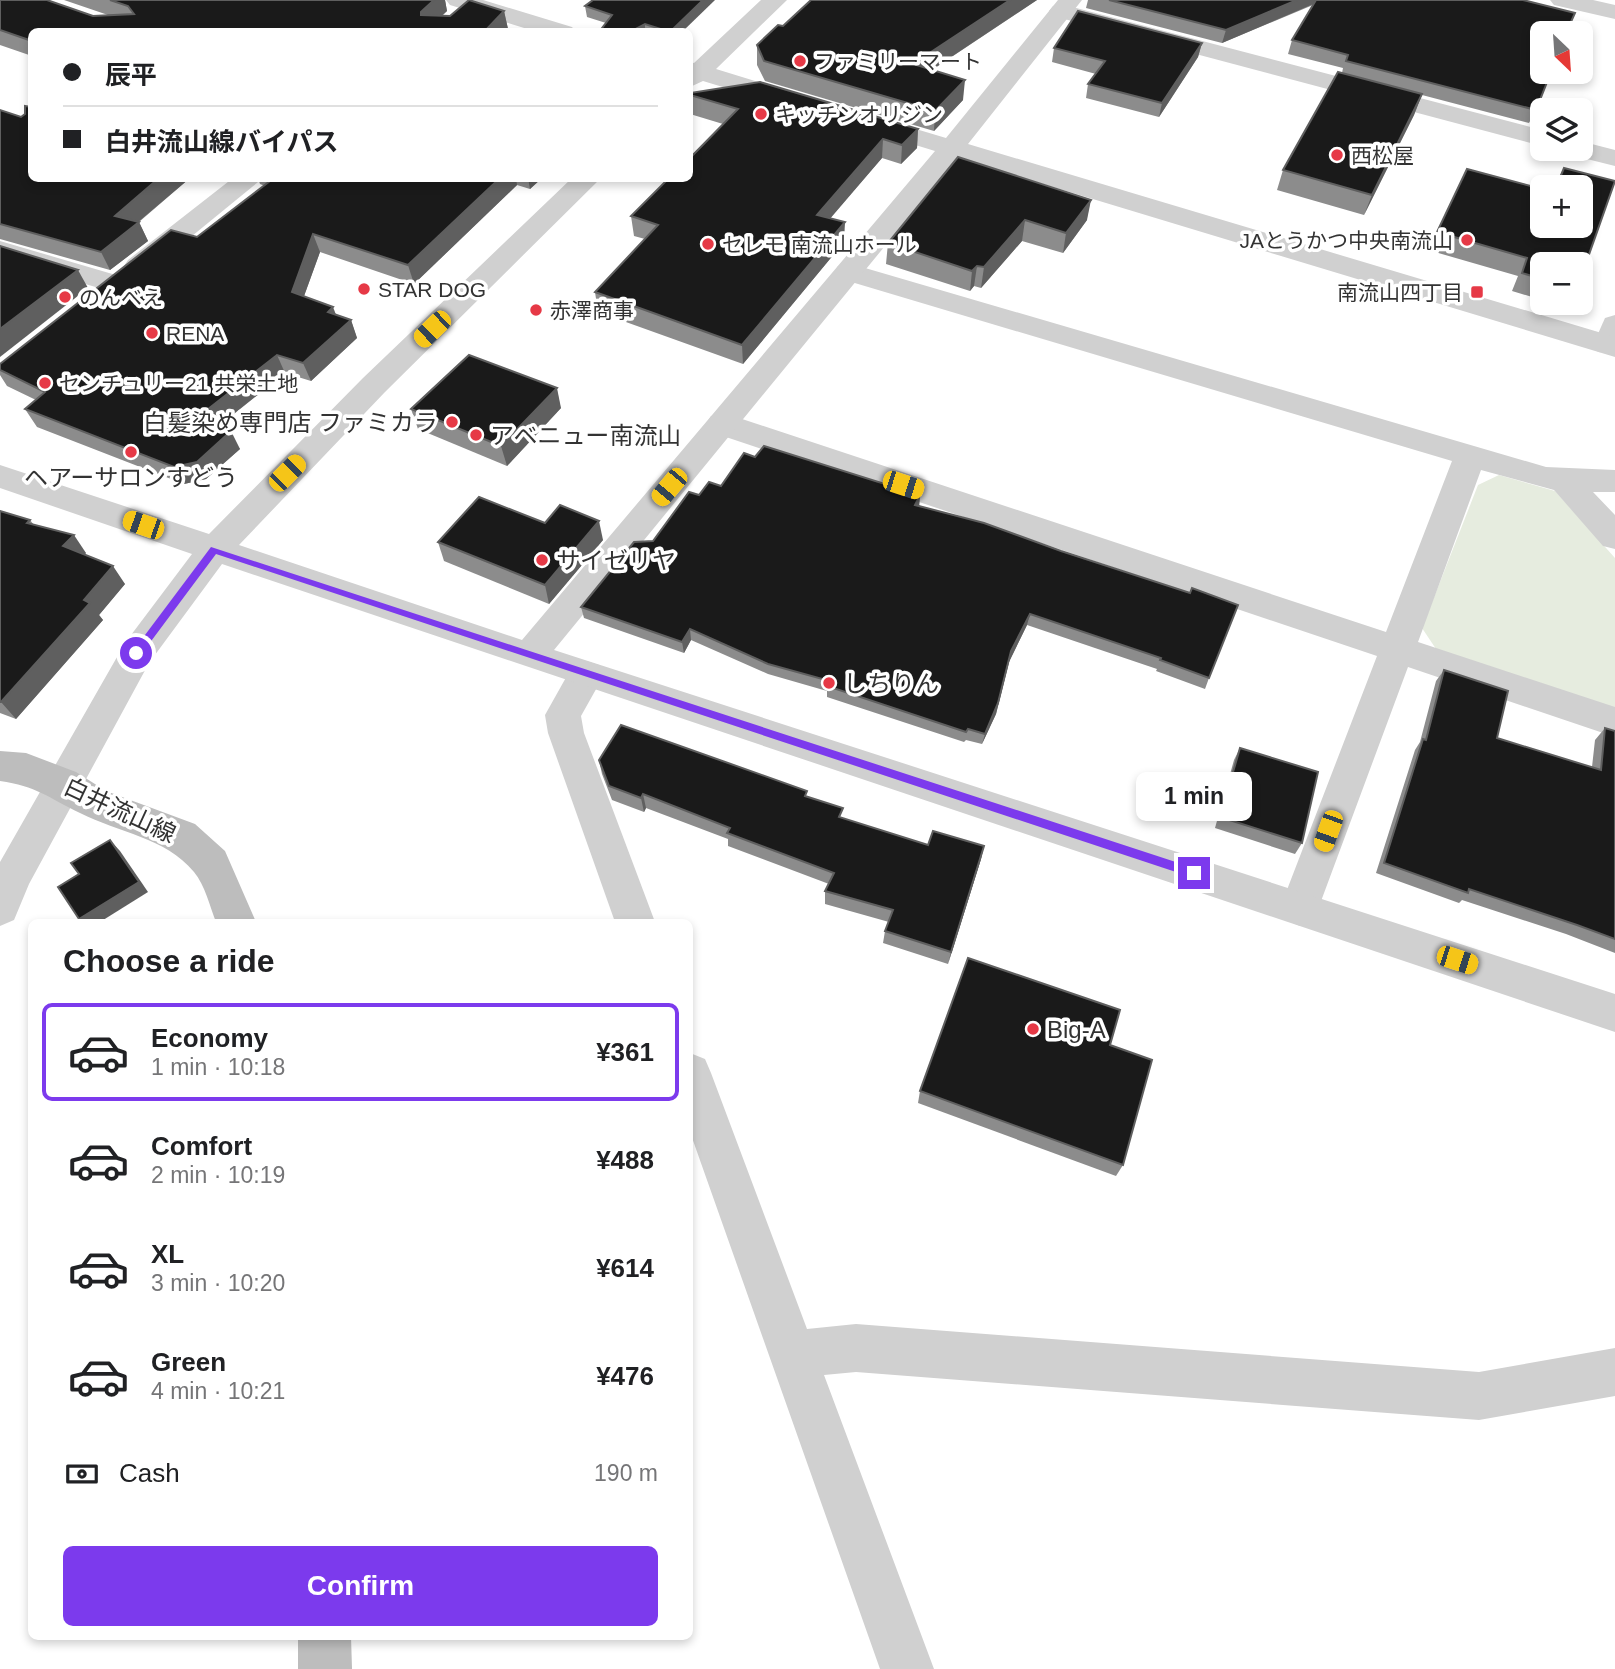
<!DOCTYPE html>
<html lang="en">
<head>
<meta charset="utf-8">
<style>
	body { margin:0; font-family:Arial,"Noto Sans JP",sans-serif; background:#f2f2f2; color:#202124; height:100vh; display:flex; flex-direction:column; font-size:26px; white-space:nowrap }
	* { box-sizing:border-box; margin:0 }
	p { font-size:23px; color:#757577 }
	.icon { flex:none; width:38px; height:38px; fill:none; stroke:currentColor; stroke-width:2; stroke-linecap:round; stroke-linejoin:round }
	.map { position:relative; flex:1; overflow:hidden }
	.drawer { position:absolute; left:28px; top:919px; width:665px; height:721px; display:flex; flex-direction:column; background:#fff; border-radius:10px; box-shadow:0 4px 10px #0003 }
	.drawer>* { flex:none }
	.banner { position:absolute; left:28px; top:28px; width:665px; height:154px; border-radius:10px; box-shadow:0 4px 10px #0003; display:grid; align-content:center; height:154px; padding:0 35px; background:#fff }
	.needle { width:46px; rotate:155deg }
	.tools { position:absolute; left:1530px; top:21px; display:grid; gap:14px }
	.tools a { display:grid; place-items:center; width:63px; height:63px; border-radius:10px; background:#fff; box-shadow:0 4px 10px #0003; font-size:35px }
	.end { position:absolute; width:32px; height:32px; margin:-16px; border:9px solid #7c3aed; background:#fff; box-shadow:0 0 0 4px #fff }
	.from { border-radius:50% }
	.bubble { position:absolute; height:49px; border-radius:10px; background:#fff; box-shadow:0 4px 10px #0003; font-size:23px; font-weight:700; line-height:49px; text-align:center }
	.car { position:absolute; width:21px; height:42px; margin:-21px -10px; border-radius:9px; box-shadow:0 0 5px 2px #0007; background:linear-gradient(#f5c518 24%,#345 0 40%,#f5c518 0 76%,#345 0 86%,#f5c518 0) }
	.banner b { display:flex; align-items:center; gap:24px; height:66px; font-size:26px }
	.banner b+b { border-top:2px solid #e0e0e0 }
	.banner i { width:18px; height:18px; background:#202124 }
	ul { padding:0; list-style:none }
	li { display:flex; align-items:center; gap:21px; height:98px; margin:0 14px 10px; padding:0 21px; border:4px solid transparent; border-radius:10px }
	li div { flex:1 }
	li b { display:block; font-size:26px }
	li em { font-style:normal; font-weight:700 }
	li.on { border-color:#7c3aed }
	li>.icon { width:63px; height:63px; stroke-width:1.5 }
	h2 { padding:0 35px; font-size:32px; line-height:84px }
	.pay { display:flex; align-items:center; gap:18px; height:77px; padding:0 35px; font-size:26px }
	.pay p { margin-inline-start:auto }
	.action { display:flex; gap:14px; margin-top:auto; padding:14px 35px }
	.action a { flex:1; height:80px; border-radius:10px; background:#7c3aed; color:#fff; font-size:28px; font-weight:700; line-height:80px; text-align:center }
	.map>svg:first-child { display:block }
	.green { fill:#e6ecdf }
	.lines { fill:none; stroke-linecap:round; stroke-linejoin:round }
	.minor { fill:#d0d0d0; fill-rule:evenodd }
	.tertiary { fill:#d0d0d0; fill-rule:evenodd }
	.secondary { fill:#bdbdbd; fill-rule:evenodd }
	.wall { fill:#8c8c8c }
	.shaded-wall { fill:#5f5f5f }
	.building { fill:#1a1a1a; stroke:#5f5f5f; stroke-width:2 }
	.route { fill:#7c3aed }
	.poi-dot { fill:#e63946; stroke:#fff; stroke-width:2.5 }
	.labels { text-anchor:middle; dominant-baseline:central; stroke-width:7; stroke-linejoin:round; paint-order:stroke }
	.far-poi-label { font-size:21px; fill:#333; stroke:#fff; text-anchor:start }
	.poi-label { font-size:24px; fill:#333; stroke:#fff; text-anchor:start }
	.street-label { font-size:24px; fill:#333; stroke:#fff }
</style>
</head>
<body>
<div class="map">
<svg width="1615" height="1669" viewBox="0 0 1615 1669">
	<rect width="100%" height="100%" fill="#fff"/>
	<polygon class="green" points="1499,475 1555,491 1615,558 1615,709 1436,649 1422,628 1478,485"/>
	<g class="lines">
		<g class="minor">
			<polygon points="1550,0 1593,0 1615,5 1615,19 1554,5"/>
			<polygon points="1061,4 1542,130 1542,146 1053,16 1049,11 1053,6"/>
			<polygon points="1580,141 1615,150 1615,166 1571,155 1567,149 1580,149"/>
			<polygon points="233,178 263,178 148,272 138,275 128,272 124,266 128,260"/>
			<polygon points="0,241 126,278 130,284 126,290 116,293 0,259"/>
			<polygon points="848,263 1546,467 1615,470 1615,492 1593,492 1615,515 1615,549 1603,546 1554,490 1481,470 1418,642 1615,707 1615,737 1408,667 1314,920 1300,926 1286,920 1280,908 1377,656 711,432 706,424 711,416 722,413 733,416 1386,632 1452,461 838,278 834,272 838,266"/>
			<polygon points="1615,315 1615,353 1598,352 1593,345 1605,318"/>
			<polygon points="586,661 599,665 604,675 581,716 584,733 655,922 615,922 548,733 545,715 573,665"/>
			<polygon points="690,1053 705,1059 711,1073 807,1329 856,1324 1479,1372 1615,1348 1615,1396 1479,1420 856,1372 824,1375 934,1669 880,1669 690,1132"/>
		</g>
		<g class="tertiary">
			<polygon points="446,0 483,0 572,27 576,32 537,32 450,5"/>
			<polygon points="761,0 787,0 716,69 800,95 804,100 800,105 782,105 703,81 690,87 690,62 694,63"/>
			<polygon points="1058,0 1082,0 968,144 1615,337 1615,357 957,158 554,650 1615,994 1615,1032 222,564 149,663 29,884 14,920 0,926 0,862 125,643 192,554 0,488 0,465 209,534 363,378 572,178 601,178 385,392 239,545 522,640 935,151 860,128 856,123 860,118 869,115 946,138"/>
		</g>
		<g class="secondary">
			<path d="M 0,751 L 26,753 L 76,772 L 106,791 L 195,824 L 225,851 L 256,922 L 216,922 C 210,907 205,885 194,872 C 165,837 119,833 80,813 C 49,798 36,786 0,781 Z"/>
			<polygon points="298,1636 351,1636 352,1669 298,1669"/>
		</g>
	</g>
	<g class="wall">
		<polygon points="0,0 93,16 108,15 64,0 445,0 447,11 442,16 450,16 504,11 508,29 32,32 32,56 0,45"/>
		<polygon points="811,0 1037,0 932,70 963,100 934,131 765,81 757,65 757,45 783,26"/>
		<polygon points="1088,0 1523,0 1536,110 1529,123 1422,95 1414,115 1364,215 1277,190 1283,170 1342,73 1343,68 1288,54 1292,40 1313,5 1222,43 1086,8"/>
		<polygon points="585,6 682,32 599,32 606,23 587,17"/>
		<polygon points="1202,43 1198,57 1159,117 1086,98 1088,84 1096,74 1052,62 1054,48"/>
		<polygon points="690,93 918,129 917,148 901,164 882,158 830,218 844,242 743,364 598,312 595,292 645,239 634,236 631,216 723,124 690,114"/>
		<polygon points="0,110 21,117 32,178 190,178 139,222 148,241 110,270 0,239"/>
		<polygon points="958,157 1087,220 1063,253 1022,241 981,288 974,286 970,291 886,264 888,243"/>
		<polygon points="1564,168 1615,181 1580,280 1580,264 1542,264 1542,300 1512,291 1518,276 1428,250 1467,169 1542,189 1542,226 1580,226 1580,187 1554,187"/>
		<polygon points="258,178 542,178 530,189 517,185 414,284 320,252 304,296 336,315 351,320 357,338 311,381 285,373 219,426 240,449 206,479 184,484 37,427 25,409 36,400 7,386 0,375 0,364 197,237 265,186 260,184"/>
		<polygon points="1551,303 1569,303 1566,307"/>
		<polygon points="561,408 507,466 418,429 411,409"/>
		<polygon points="755,457 920,495 919,506 1209,678 1205,689 1156,671 1157,669 1027,625 1009,662 996,714 982,744 966,740 964,742 827,697 827,691 768,674 691,640 684,653 584,618 581,607 653,541 699,495 721,486"/>
		<polygon points="0,511 30,520 34,525 86,553 84,555 125,584 99,615 103,620 16,719 0,713"/>
		<polygon points="603,540 549,604 444,561 438,542"/>
		<polygon points="1444,670 1497,738 1592,767 1595,740 1605,728 1615,731 1615,953 1566,934 1462,900 1459,903 1376,873 1415,750 1420,742 1436,681"/>
		<polygon points="1240,748 1302,843 1295,854 1215,828 1234,760"/>
		<polygon points="599,760 807,797 842,818 928,845 984,846 981,859 948,964 883,943 885,931 889,922 825,904 825,891 829,884 728,846 728,839 646,808 644,812 612,800 602,774"/>
		<polygon points="1110,1045 1123,1165 1116,1176 918,1103 920,1091"/>
	</g>
	<g class="shaded-wall">
		<polygon points="434,0 445,0 447,11 425,30 421,15 421,12"/>
		<polygon points="703,0 715,0 682,32 670,32"/>
		<polygon points="1010,0 1037,0 912,83 913,64"/>
		<polygon points="1297,0 1319,0 1318,2 1222,43 1226,30"/>
		<polygon points="504,11 508,29 505,32 484,32"/>
		<polygon points="645,24 645,32 630,32"/>
		<polygon points="1202,43 1198,57 1159,117 1162,103"/>
		<polygon points="965,80 963,100 934,131 935,111"/>
		<polygon points="1422,94 1414,115 1364,215 1372,195"/>
		<polygon points="918,129 917,148 901,164 902,145"/>
		<polygon points="883,139 882,158 817,234 817,215"/>
		<polygon points="159,178 190,178 131,228 139,222 148,241 110,270 101,252 115,216"/>
		<polygon points="500,178 516,178 517,185 414,284 408,265"/>
		<polygon points="528,178 542,178 530,189"/>
		<polygon points="1091,200 1087,220 1063,253 1066,233"/>
		<polygon points="1025,220 1022,241 981,288 984,267"/>
		<polygon points="845,222 844,242 743,364 742,345"/>
		<polygon points="313,234 320,252 299,310 292,292"/>
		<polygon points="977,266 974,286 970,291 972,271"/>
		<polygon points="78,270 88,288 0,357 0,329"/>
		<polygon points="333,307 340,325 328,312"/>
		<polygon points="351,320 357,338 311,381 303,363"/>
		<polygon points="277,355 285,373 207,435 198,417"/>
		<polygon points="557,388 561,408 507,466 501,446"/>
		<polygon points="231,431 240,449 206,479 184,484 174,467"/>
		<polygon points="920,495 919,507 915,505"/>
		<polygon points="599,521 603,540 549,604 545,585"/>
		<polygon points="74,535 86,553 76,564 63,546"/>
		<polygon points="113,566 125,584 99,615 103,620 16,719 1,702 84,600"/>
		<polygon points="1030,614 1027,625 1009,662 996,714 982,744 985,734 1011,651"/>
		<polygon points="690,629 691,640 684,653 682,642"/>
		<polygon points="643,794 646,808 644,812 641,798"/>
		<polygon points="110,840 120,851 148,892 100,922 83,922 79,919"/>
		<polygon points="984,846 981,859 948,964 951,952"/>
	</g>
	<g class="building">
		<polygon points="0,0 47,0 93,16 134,14 128,6 110,0 434,0 421,12 421,15 450,16 469,0 504,11 484,32 32,32 32,41 0,30"/>
		<polygon points="593,0 703,0 670,32 645,24 630,32 599,32 612,15 585,6"/>
		<polygon points="811,0 1010,0 913,64 965,80 935,111 764,61 757,45 778,25 783,26"/>
		<polygon points="1109,0 1297,0 1226,30"/>
		<polygon points="1316,0 1523,0 1575,13 1566,33 1542,33 1542,72 1551,72 1536,110 1346,61 1348,55 1292,40"/>
		<polygon points="1078,11 1202,43 1162,103 1088,84 1105,61 1054,48"/>
		<polygon points="1338,72 1422,94 1372,195 1283,170"/>
		<polygon points="760,82 918,129 902,145 883,139 817,215 845,222 742,345 595,292 658,225 631,216 669,178 690,178 690,158 738,109 690,95 690,93"/>
		<polygon points="25,106 32,107 32,178 159,178 115,216 139,222 101,252 0,224 0,110 21,117 25,114"/>
		<polygon points="958,157 1091,200 1066,233 1025,220 984,267 977,266 972,271 888,243"/>
		<polygon points="1564,168 1615,181 1580,280 1580,264 1542,264 1542,279 1522,273 1527,258 1437,232 1467,169 1542,189 1542,226 1580,226 1580,187 1556,187"/>
		<polygon points="274,178 500,178 408,265 313,234 292,292 333,307 328,312 351,320 303,363 277,355 198,417 231,431 197,462 174,467 25,409 45,392 0,370 0,364 171,230 197,237"/>
		<polygon points="0,246 78,270 0,329"/>
		<polygon points="469,355 557,388 501,446 411,409"/>
		<polygon points="764,446 920,495 915,505 984,523 1061,551 1190,593 1192,588 1238,605 1209,678 1160,660 1161,658 1030,614 1011,651 998,703 985,734 968,729 966,732 827,686 830,681 768,664 690,629 682,642 581,607 634,542 653,541 689,492 699,495 709,482 721,486 744,453 755,457"/>
		<polygon points="479,497 545,523 560,505 599,521 545,585 438,542"/>
		<polygon points="0,511 30,520 27,523 74,535 63,546 113,566 84,600 90,603 1,702 0,702"/>
		<polygon points="1444,670 1508,691 1497,738 1601,770 1605,728 1615,731 1615,939 1577,925 1469,889 1468,893 1384,863 1423,739 1426,740"/>
		<polygon points="621,725 807,791 805,796 843,808 839,817 928,845 933,831 984,846 951,952 885,931 893,910 825,891 834,873 727,833 730,828 643,794 641,798 609,786 599,760"/>
		<polygon points="1240,748 1318,772 1302,843 1220,817"/>
		<polygon points="110,840 139,882 79,919 58,887 79,874 71,863"/>
		<polygon points="968,958 1120,1010 1110,1045 1152,1060 1123,1165 920,1091"/>
	</g>
	<polygon class="route" points="211,547 1194,868 1199,873 1194,878 216,554 140,656 133,656 133,651"/>
	<g class="poi-dot">
		<circle cx="800" cy="61" r="7"/>
		<circle cx="761" cy="114" r="7"/>
		<circle cx="1337" cy="155" r="7"/>
		<circle cx="1467" cy="240" r="7"/>
		<circle cx="708" cy="244" r="7"/>
		<circle cx="364" cy="289" r="7"/>
		<rect x="1470" y="285" width="14" height="14" rx="3.5"/>
		<circle cx="65" cy="297" r="7"/>
		<circle cx="536" cy="310" r="7"/>
		<circle cx="152" cy="333" r="7"/>
		<circle cx="45" cy="383" r="7"/>
		<circle cx="452" cy="422" r="7"/>
		<circle cx="476" cy="435" r="7"/>
		<circle cx="131" cy="452" r="7"/>
		<circle cx="542" cy="560" r="7"/>
		<circle cx="829" cy="683" r="7"/>
		<circle cx="1033" cy="1029" r="7"/>
	</g>
	<g class="labels">
		<g class="far-poi-label">
			<text x="814" y="61">ファミリーマート</text>
			<text x="775" y="114">キッチンオリジン</text>
			<text x="1351" y="155">西松屋</text>
			<text x="1453" y="240" text-anchor="end">JAとうかつ中央南流山</text>
			<text x="722" y="244">セレモ 南流山ホール</text>
			<text x="378" y="289">STAR DOG</text>
			<text x="1463" y="292" text-anchor="end">南流山四丁目</text>
			<text x="79" y="297">のんべえ</text>
			<text x="550" y="310">赤澤商事</text>
			<text x="166" y="333">RENA</text>
			<text x="59" y="383">センチュリー21 共栄土地</text>
		</g>
		<g class="poi-label">
			<text x="438" y="422" text-anchor="end">白髪染め専門店 ファミカラ</text>
			<text x="490" y="435">アベニュー南流山</text>
			<text x="131" y="477" text-anchor="middle">ヘアーサロンすどう</text>
			<text x="556" y="560">サイゼリヤ</text>
			<text x="843" y="683">しちりん</text>
			<text x="1047" y="1029">Big-A</text>
		</g>
		<g class="street-label">
			<text transform="translate(120 810) rotate(25)">白井流山線</text>
		</g>
	</g>
</svg>
<div class="tools">
<a><svg class="needle" viewBox="-14 -14 28 28"><path d="M0-13l5 13h-10z" fill="#e53935"/><path d="M0 13l5-13h-10z" fill="#757577"/></svg></a>
<a><svg class="icon" aria-label="layers" viewBox="0 0 24 24"><path d="M12 4l9 5-9 5-9-5zM3 14l9 5 9-5"/></svg></a>
<a>+</a>
<a>−</a>
</div>
<i class="end from" style="left:136px;top:653px"></i>
<i class="end" style="left:1194px;top:873px"></i>
<div class="bubble" style="left:1136px;top:772px;width:116px">1 min</div>
<i class="car" style="left:432px;top:329px;rotate:226deg"></i>
<i class="car" style="left:287px;top:473px;rotate:45deg"></i>
<i class="car" style="left:903px;top:485px;rotate:108deg"></i>
<i class="car" style="left:669px;top:487px;rotate:220deg"></i>
<i class="car" style="left:143px;top:525px;rotate:289deg"></i>
<i class="car" style="left:1328px;top:831px;rotate:200deg"></i>
<i class="car" style="left:1457px;top:960px;rotate:108deg"></i>
<div class="banner">
<b><i class="from"></i>辰平</b>
<b><i></i>白井流山線バイパス</b>
</div>
<section class="drawer">
<h2>Choose a ride</h2>
<ul>
<li class="on"><svg class="icon" aria-label="car" viewBox="0 0 24 24"><path d="M5 17H2v-5l4-1 3-4h7l3 4 3 1v5h-3M9 17h6M6 11h13"/><circle cx="7" cy="17" r="2"/><circle cx="17" cy="17" r="2"/></svg><div><b>Economy</b><p>1 min · 10:18</p></div><em>¥361</em></li>
<li><svg class="icon" aria-label="car" viewBox="0 0 24 24"><path d="M5 17H2v-5l4-1 3-4h7l3 4 3 1v5h-3M9 17h6M6 11h13"/><circle cx="7" cy="17" r="2"/><circle cx="17" cy="17" r="2"/></svg><div><b>Comfort</b><p>2 min · 10:19</p></div><em>¥488</em></li>
<li><svg class="icon" aria-label="car" viewBox="0 0 24 24"><path d="M5 17H2v-5l4-1 3-4h7l3 4 3 1v5h-3M9 17h6M6 11h13"/><circle cx="7" cy="17" r="2"/><circle cx="17" cy="17" r="2"/></svg><div><b>XL</b><p>3 min · 10:20</p></div><em>¥614</em></li>
<li><svg class="icon" aria-label="car" viewBox="0 0 24 24"><path d="M5 17H2v-5l4-1 3-4h7l3 4 3 1v5h-3M9 17h6M6 11h13"/><circle cx="7" cy="17" r="2"/><circle cx="17" cy="17" r="2"/></svg><div><b>Green</b><p>4 min · 10:21</p></div><em>¥476</em></li>
</ul>
<div class="pay"><svg class="icon" aria-label="cash" viewBox="0 0 24 24"><path d="M3 7h18v10H3z"/><circle cx="12" cy="12" r="2"/></svg>Cash<p>190 m</p></div>
<div class="action"><a>Confirm</a></div>
</section>
</div>
</body>
</html>
